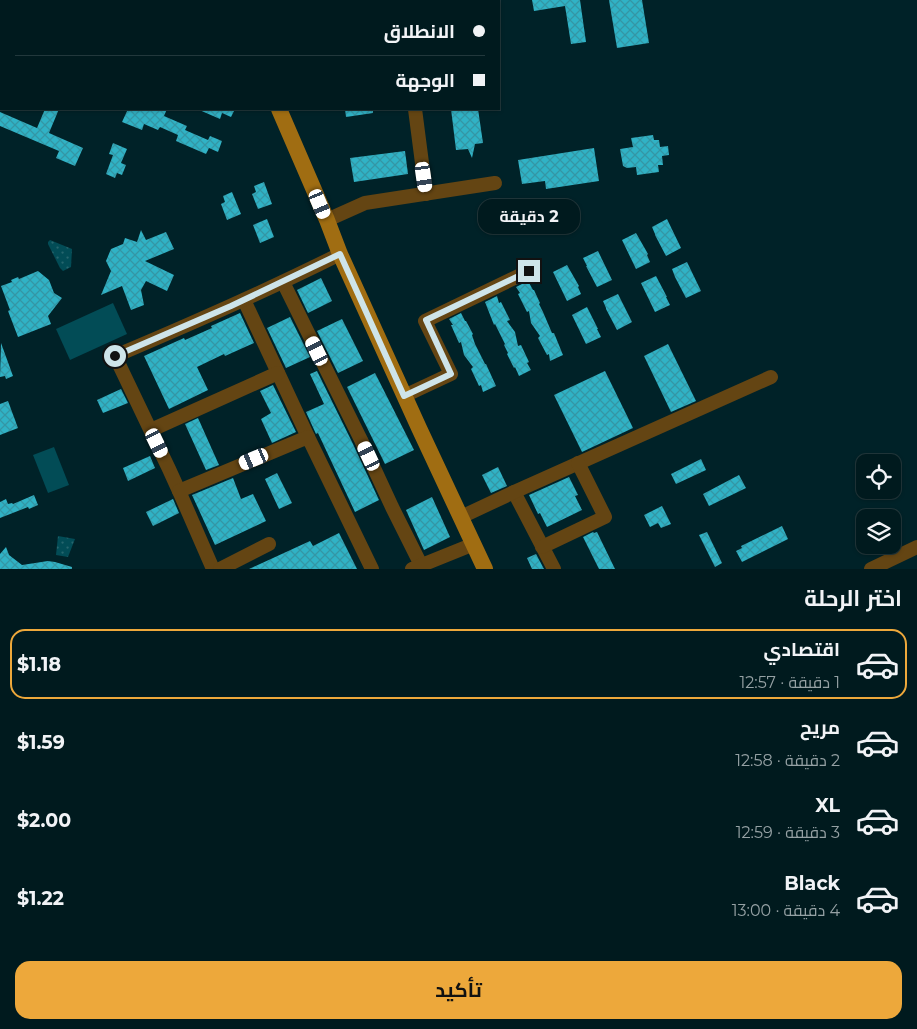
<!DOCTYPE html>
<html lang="ar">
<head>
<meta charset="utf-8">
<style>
	body { margin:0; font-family:Montserrat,Cairo,sans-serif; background:#0e272b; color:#f1f3f6; direction:rtl; height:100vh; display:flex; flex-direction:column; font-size:19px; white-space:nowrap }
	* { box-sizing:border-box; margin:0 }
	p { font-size:16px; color:#95a1a4 }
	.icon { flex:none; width:28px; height:28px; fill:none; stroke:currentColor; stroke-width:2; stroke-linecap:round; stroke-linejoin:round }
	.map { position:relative; height:569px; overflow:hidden; direction:ltr }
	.drawer { display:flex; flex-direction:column; background:#001a1e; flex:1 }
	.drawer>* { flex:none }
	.banner { position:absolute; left:0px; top:0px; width:500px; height:110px; box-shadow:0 1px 4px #0004,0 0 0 1px #22383c; direction:rtl; display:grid; align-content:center; height:110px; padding:0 15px; background:#001a1e }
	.buttons { position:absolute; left:856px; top:454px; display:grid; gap:10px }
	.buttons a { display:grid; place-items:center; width:45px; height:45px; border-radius:10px; background:#001a1e; box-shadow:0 1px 4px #0004,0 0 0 1px #22383c; font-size:25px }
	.end { position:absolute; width:22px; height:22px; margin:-11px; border:6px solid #cee4e9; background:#111; box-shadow:0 0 0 2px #111 }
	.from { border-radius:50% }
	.bubble { position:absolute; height:35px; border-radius:15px; background:#001a1e; box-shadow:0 1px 4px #0004,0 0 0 1px #22383c; font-size:16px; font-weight:700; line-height:35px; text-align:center; direction:rtl }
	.car { position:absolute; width:15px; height:30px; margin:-15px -8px; border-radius:6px; box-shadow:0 0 4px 1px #0007; background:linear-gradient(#fff 24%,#345 0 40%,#fff 0 76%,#345 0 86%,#fff 0) }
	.banner b { display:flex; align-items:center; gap:18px; height:48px; font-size:19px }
	.banner b+b { border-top:1px solid #22383c }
	.banner i { width:12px; height:12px; background:#f1f3f6 }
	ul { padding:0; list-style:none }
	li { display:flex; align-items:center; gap:15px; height:70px; margin:0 10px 8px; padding:0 5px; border:2px solid transparent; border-radius:15px }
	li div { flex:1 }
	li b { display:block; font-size:19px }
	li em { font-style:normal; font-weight:700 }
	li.selected { border-color:#eda83b }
	li>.icon { width:45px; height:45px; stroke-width:1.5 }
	h2 { padding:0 15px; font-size:22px; line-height:60px }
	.primary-button { display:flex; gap:10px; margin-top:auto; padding:10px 15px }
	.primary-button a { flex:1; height:58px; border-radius:15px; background:#eda83b; color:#111; font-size:20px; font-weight:700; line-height:58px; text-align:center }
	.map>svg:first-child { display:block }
	.grass { fill:url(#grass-dots) }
	.pitch { fill:#024c56 }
	.building { fill:url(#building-cross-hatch) }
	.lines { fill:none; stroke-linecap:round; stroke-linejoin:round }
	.minor { stroke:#644513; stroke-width:14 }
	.major { stroke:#a06d12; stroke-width:16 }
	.route { stroke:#cee4e9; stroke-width:6 }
</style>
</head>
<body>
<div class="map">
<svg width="917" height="569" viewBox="0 0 917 569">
	<defs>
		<pattern id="grass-dots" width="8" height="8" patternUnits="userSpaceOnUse" patternTransform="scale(1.25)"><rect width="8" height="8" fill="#024c56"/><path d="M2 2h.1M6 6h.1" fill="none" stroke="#26666e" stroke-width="1.8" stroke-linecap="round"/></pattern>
		<pattern id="building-cross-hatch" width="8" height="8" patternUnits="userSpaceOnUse" patternTransform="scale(1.25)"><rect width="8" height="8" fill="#30b2c5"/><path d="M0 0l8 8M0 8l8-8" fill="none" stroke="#3496a5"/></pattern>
	</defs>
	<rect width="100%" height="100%" fill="#002228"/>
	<g class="grass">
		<polygon points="50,240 72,249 71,267 63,271 60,268 48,244 48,242"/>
		<polygon points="58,536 75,539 68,557 56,555"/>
	</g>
	<g class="pitch">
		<polygon points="113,303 127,334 70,360 56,329"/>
		<polygon points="54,447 69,485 48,493 33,455"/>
	</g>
	<g class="building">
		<polygon points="532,0 580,0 586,42 571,44 565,6 534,11"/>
		<polygon points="609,0 642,0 649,43 617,48"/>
		<polygon points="45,109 59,109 49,133 83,148 75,166 56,158 59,151 0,126 0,112 37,128"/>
		<polygon points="128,109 167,109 164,116 187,126 185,130 208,140 210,136 222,141 218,152 209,148 206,154 176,141 178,135 160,127 158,130 144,124 142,130 122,122"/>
		<polygon points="197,109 235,109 231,117 222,113 220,119"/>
		<polygon points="345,109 373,109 373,113 346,117"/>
		<polygon points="451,109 478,109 483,143 475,144 472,158 468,149 456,150"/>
		<polygon points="653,135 654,140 659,140 660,147 668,146 669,155 662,156 663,165 658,165 659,172 637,175 636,167 627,168 623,166 620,149 633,147 631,138"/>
		<polygon points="113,143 127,149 121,163 126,165 122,175 117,173 115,178 106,174 113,155 109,154"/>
		<polygon points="594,148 599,181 546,189 545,181 522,184 518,160"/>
		<polygon points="405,151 408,174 354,182 350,158"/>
		<polygon points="264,182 272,204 258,209 252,194 256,192 254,186"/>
		<polygon points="232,192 241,214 227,220 221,204 225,202 223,196"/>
		<polygon points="267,219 274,237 260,243 253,225"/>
		<polygon points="667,219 681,248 666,256 655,235 655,234 652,227"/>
		<polygon points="141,230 146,240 166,232 174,249 145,261 174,275 167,291 146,281 141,290 144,305 131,310 122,286 101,295 111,271 106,261 111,249 123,244 125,238 137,242"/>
		<polygon points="636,233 648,254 647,255 650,262 636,269 622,240"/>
		<polygon points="598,251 612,280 597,287 586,266 587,266 583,258"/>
		<polygon points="687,262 701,291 686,298 675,277 672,269"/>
		<polygon points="567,265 579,286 578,287 581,294 567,301 553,272"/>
		<polygon points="38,271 49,280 54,293 62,298 48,316 51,324 18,337 8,311 10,310 1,286 12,282 11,280 18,277 19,279"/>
		<polygon points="656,276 667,297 666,297 670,305 655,312 641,283"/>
		<polygon points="321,278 332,301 308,313 297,290"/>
		<polygon points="528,281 533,290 534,290 540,303 539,304 543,312 552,333 554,333 563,355 550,361 549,354 547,355 538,338 540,336 531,323 529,311 527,312 518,294 520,293 516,287"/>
		<polygon points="618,294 632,322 617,330 606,309 606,308 603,301"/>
		<polygon points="497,296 499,303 501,302 510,320 507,321 515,332 518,346 521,345 529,362 527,363 531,370 519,376 515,367 514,368 507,354 508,353 504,345 505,344 495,324 494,325 485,302"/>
		<polygon points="587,307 598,329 597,329 601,337 586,344 572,315"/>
		<polygon points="240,313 254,343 225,356 224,354 197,367 208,390 169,409 144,356 184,338 185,340 212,328 211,326"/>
		<polygon points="461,313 465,321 466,321 473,334 472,335 475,344 485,364 486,364 496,386 483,392 481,385 479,386 471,369 473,367 464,355 461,342 459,343 451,325 453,325 449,319"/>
		<polygon points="290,317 310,357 286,368 267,328"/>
		<polygon points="342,319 363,361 338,373 317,331"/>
		<polygon points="1,343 13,376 6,379 5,376 0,377"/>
		<polygon points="668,344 696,401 671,412 644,356"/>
		<polygon points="317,371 353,444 379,500 355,512 318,433 316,434 306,412 324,404 310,374"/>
		<polygon points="605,371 633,428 582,452 554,395"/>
		<polygon points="375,373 414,450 385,464 347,387"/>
		<polygon points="273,385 296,432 272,443 261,419 271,413 260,391"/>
		<polygon points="121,389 128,403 103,413 97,400"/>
		<polygon points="8,401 18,428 0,435 0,404"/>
		<polygon points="198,418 219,465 206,470 185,424"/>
		<polygon points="150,456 155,468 128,481 123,468"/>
		<polygon points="701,459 706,470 676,484 671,474"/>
		<polygon points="498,467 507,486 491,493 482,475"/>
		<polygon points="277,473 292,503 279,509 265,479"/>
		<polygon points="739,475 746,488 709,506 703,494"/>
		<polygon points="569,477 578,495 575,496 582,510 547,527 540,513 538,514 529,495"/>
		<polygon points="233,478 241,499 253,494 266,521 215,545 192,495"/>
		<polygon points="34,495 38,505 29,509 28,507 0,518 0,502 6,499 8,504 12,503 13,504"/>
		<polygon points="432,497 450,537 424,550 406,510"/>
		<polygon points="173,499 179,513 153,526 146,512"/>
		<polygon points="662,506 671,524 661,528 658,523 650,527 644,515"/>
		<polygon points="782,526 788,539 742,562 736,551 742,548 741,546"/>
		<polygon points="593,532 594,533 597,532 615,569 599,569 583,537"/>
		<polygon points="707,532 722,563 715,567 699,535"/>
		<polygon points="339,533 357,569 249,569 310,541 313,546"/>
		<polygon points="6,547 9,555 22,565 48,561 55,562 72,567 72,569 0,569 0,554"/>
		<polygon points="536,554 544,569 532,569 527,558"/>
	</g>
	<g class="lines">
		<g class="minor">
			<polyline points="360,1 367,0"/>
			<polyline points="415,109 426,194"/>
			<polyline points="327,220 365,203 495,183"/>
			<polyline points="283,282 361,440 392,507 421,565"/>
			<polyline points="244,300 308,437"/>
			<polyline points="404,396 451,374 425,321 529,271"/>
			<polyline points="151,430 278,373"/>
			<path d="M 179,491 L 169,469 L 115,356 C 191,324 266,291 340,254"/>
			<polyline points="514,492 554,569"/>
			<polyline points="461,517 514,492 771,377"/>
			<polyline points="542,547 605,517 578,463"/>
			<polyline points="213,569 179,491 308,437 372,569"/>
			<polyline points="220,569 269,544"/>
			<polyline points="412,569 474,544"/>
			<polyline points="871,569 917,547"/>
		</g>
		<g class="major">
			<polyline points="202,0 209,1"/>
			<polyline points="230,0 231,1"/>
			<polyline points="120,1 131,0"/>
			<polyline points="0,15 1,15"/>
			<polyline points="0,30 1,30"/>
			<polyline points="279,109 327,220 340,254 419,428 485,569"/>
		</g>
	</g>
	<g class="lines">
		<polyline class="route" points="115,356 231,306 340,254 404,396 451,374 426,320 529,271"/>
	</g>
</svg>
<div class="buttons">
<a><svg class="icon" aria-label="locate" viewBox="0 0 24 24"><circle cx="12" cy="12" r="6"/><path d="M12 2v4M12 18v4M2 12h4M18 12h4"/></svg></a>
<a><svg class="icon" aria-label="layers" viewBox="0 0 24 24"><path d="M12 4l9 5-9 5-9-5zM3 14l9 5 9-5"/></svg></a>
</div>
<i class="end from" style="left:115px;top:356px"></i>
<i class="end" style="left:529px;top:271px"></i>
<div class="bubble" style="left:478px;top:199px;width:102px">2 دقيقة</div>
<i class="car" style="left:424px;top:177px;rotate:172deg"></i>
<i class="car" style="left:320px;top:204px;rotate:157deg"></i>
<i class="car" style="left:317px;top:351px;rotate:334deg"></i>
<i class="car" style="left:157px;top:443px;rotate:154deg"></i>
<i class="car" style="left:369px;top:456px;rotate:335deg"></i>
<i class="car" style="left:254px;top:459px;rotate:247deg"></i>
<div class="banner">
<b><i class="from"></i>الانطلاق</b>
<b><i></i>الوجهة</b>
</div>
</div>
<section class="drawer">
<h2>اختر الرحلة</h2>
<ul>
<li class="selected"><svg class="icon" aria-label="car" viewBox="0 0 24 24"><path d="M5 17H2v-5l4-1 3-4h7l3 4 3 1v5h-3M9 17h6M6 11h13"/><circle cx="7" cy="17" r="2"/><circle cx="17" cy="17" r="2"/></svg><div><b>اقتصادي</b><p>1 دقيقة · 12:57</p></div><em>$1.18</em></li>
<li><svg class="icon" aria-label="car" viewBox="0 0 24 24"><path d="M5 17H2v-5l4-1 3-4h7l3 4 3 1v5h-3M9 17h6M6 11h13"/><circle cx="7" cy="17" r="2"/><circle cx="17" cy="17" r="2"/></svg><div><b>مريح</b><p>2 دقيقة · 12:58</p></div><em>$1.59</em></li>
<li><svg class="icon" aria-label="car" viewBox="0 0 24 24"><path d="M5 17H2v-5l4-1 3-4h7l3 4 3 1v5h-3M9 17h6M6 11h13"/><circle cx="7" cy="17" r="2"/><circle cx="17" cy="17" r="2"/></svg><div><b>XL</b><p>3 دقيقة · 12:59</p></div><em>$2.00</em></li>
<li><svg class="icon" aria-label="car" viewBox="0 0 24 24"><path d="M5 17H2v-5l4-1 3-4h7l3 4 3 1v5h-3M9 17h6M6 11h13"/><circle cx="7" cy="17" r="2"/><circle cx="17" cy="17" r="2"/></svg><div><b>Black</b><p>4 دقيقة · 13:00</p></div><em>$1.22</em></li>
</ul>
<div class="primary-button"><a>تأكيد</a></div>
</section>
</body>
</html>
